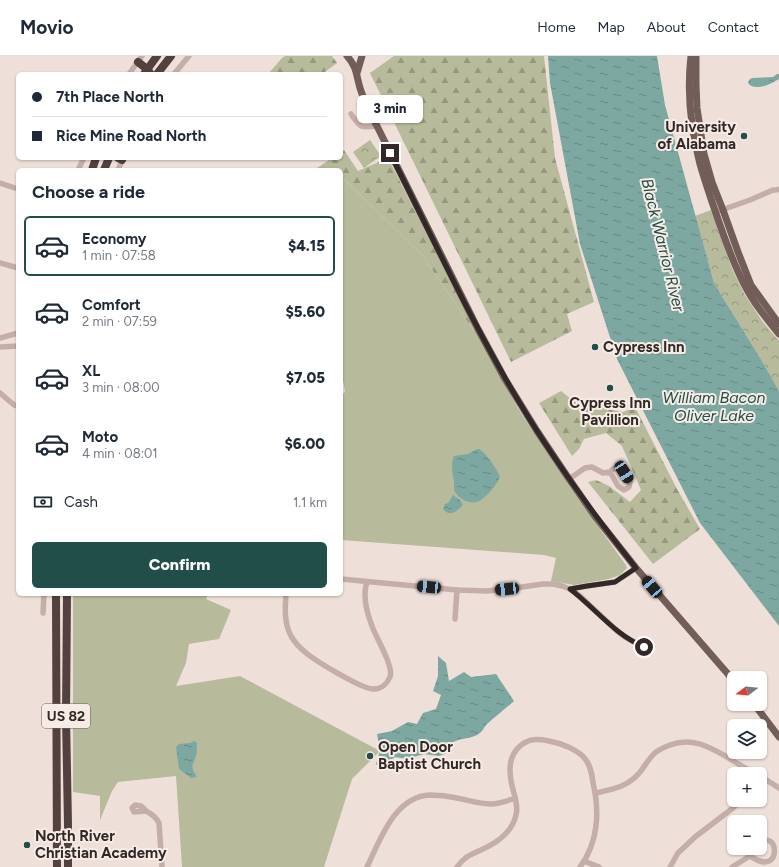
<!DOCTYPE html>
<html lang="en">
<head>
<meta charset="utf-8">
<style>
	body { margin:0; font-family:Figtree,sans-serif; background:#f2f2f3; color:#1f2937; height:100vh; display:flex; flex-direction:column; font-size:15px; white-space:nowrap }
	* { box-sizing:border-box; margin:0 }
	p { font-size:13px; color:#747a83 }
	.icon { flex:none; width:22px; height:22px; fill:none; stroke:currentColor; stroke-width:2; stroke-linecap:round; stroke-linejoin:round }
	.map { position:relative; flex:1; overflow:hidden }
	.panel { position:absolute; left:16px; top:112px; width:327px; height:428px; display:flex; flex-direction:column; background:#fff; border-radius:6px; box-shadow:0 1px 3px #0004 }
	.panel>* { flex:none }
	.hud { position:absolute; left:16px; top:16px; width:327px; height:88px; border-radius:6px; box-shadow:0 1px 3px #0004; display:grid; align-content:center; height:88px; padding:0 16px; background:#fff }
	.needle { width:26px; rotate:254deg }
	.tools { position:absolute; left:727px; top:615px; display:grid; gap:8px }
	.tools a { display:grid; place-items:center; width:40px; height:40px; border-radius:6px; background:#fff; box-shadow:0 1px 3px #0004; font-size:20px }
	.end { position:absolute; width:18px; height:18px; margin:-9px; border:5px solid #322827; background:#fff; box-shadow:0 0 0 2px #fff }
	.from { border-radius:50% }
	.bubble { position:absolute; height:28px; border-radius:6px; background:#fff; box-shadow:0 1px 3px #0004; font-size:13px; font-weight:800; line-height:28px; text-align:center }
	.car { position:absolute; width:12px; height:24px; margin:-12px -6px; border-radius:5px; box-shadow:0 0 3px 1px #0007; background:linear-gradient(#222 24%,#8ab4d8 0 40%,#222 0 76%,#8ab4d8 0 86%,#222 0) }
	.hud b { display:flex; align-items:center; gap:14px; height:38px; font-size:15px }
	.hud b+b { border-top:1px solid #e0e1e3 }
	.hud i { width:10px; height:10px; background:#1f2937 }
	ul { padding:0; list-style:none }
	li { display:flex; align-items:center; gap:12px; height:60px; margin:0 8px 6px; padding:0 8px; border:2px solid transparent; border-radius:6px }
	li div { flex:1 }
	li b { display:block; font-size:15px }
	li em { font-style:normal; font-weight:800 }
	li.selected { border-color:#214e48 }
	li>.icon { width:36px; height:36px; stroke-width:1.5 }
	h2 { padding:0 16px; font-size:18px; line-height:48px }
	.pay { display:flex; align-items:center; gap:10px; height:44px; padding:0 16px; font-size:15px }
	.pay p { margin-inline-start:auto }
	.button { display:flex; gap:8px; margin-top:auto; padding:8px 16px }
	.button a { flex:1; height:46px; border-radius:6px; background:#214e48; color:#fff; font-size:16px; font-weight:800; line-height:46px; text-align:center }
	header { display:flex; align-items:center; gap:24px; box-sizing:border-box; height:56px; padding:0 20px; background:#fff; border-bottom:1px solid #e0e1e3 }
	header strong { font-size:19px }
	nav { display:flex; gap:22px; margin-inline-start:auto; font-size:14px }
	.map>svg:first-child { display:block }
	.grass { fill:#b7bb9b }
	.forest { fill:url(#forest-firs) }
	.park { fill:url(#park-crowns) }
	.water { fill:url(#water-ripples) }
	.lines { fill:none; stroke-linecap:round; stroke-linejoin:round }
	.minor { stroke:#c4aea7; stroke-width:5.5 }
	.major { stroke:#725d59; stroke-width:7 }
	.highway { stroke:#52413f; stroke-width:8 }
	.route { stroke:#322827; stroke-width:5 }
	.poi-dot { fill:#214e48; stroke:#f6ebe5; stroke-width:1.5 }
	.labels { text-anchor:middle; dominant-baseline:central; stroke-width:4; stroke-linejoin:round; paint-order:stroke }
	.shield { fill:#f6ebe5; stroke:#6d6260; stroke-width:1 }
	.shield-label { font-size:14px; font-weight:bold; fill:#322827 }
	.poi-label { font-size:15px; font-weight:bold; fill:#322827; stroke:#f6ebe5; text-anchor:start }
	.water-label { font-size:16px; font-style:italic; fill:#214e48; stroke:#f6ebe5 }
</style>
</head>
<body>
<header>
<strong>Movio</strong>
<nav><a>Home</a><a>Map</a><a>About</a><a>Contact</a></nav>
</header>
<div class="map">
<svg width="779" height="811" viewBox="0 0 779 811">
	<defs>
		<pattern id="forest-firs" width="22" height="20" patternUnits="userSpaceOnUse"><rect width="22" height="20" fill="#b7bb9b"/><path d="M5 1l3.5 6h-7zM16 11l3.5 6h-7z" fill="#95987e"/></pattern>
		<pattern id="park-crowns" width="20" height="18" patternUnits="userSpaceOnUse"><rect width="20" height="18" fill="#b7bb9b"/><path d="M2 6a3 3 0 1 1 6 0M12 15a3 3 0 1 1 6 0" fill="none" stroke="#95987e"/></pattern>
		<pattern id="water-ripples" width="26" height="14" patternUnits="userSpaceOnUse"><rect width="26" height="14" fill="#7ca8a1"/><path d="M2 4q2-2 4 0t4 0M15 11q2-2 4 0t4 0" fill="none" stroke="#668983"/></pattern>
	</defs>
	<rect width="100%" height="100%" fill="#eee0d9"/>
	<g class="grass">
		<polygon points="342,121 422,199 483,288 518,352 529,369 572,434 626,509 627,512 620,519 609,523 574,529 551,525 556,502 544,499 341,484 341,339 345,336 341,313 341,126"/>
		<polygon points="73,538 208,538 206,543 231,554 219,583 189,588 186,607 176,630 240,620 380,695 352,723 324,811 182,811 176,720 118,726 112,735 100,764 100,740 73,736"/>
	</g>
	<g class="forest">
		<polygon points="285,0 332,0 337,7 322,18 268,18 282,2"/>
		<polygon points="394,0 544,0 555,102 594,246 567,258 572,275 511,306 370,17"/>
		<polygon points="344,94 358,115 388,102 483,288 422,199 343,122 341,126 341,114 314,114 332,102 341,102 341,96"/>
		<polygon points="561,335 576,347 623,356 635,351 677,433 700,473 653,508 588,426 596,424 609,430 630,446 641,434 622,390 606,377 584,383 579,393 572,400 539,347"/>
	</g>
	<g class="park">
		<polygon points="370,84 381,100 364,112 353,96"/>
		<polygon points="711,154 733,215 745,239 763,266 779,285 779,335 762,305 714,227 695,160"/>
	</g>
	<g class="water">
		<polygon points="548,0 657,0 665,49 714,227 762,305 779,335 779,570 700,467 617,303 580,188 550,27"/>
		<path d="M 777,18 L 779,18 L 779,23 C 771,28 755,36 748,27 L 749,24 L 752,22 L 773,21 Z"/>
		<path d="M 477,393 L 479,393 C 487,398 497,413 500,421 C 497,429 485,443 477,446 C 472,447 466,446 462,443 C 459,441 457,439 455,436 C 453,432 455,426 453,421 C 452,413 451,407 454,400 L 468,398 Z"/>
		<path d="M 453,439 L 460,444 L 463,449 C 457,455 450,462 443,453 L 445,448 L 448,447 Z"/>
		<path d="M 438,600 L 446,607 L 449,625 L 464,616 L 471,621 L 496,618 L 514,645 C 505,653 496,660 487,668 C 484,671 482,677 477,679 C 464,685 458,680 446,692 L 447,697 L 439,700 L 424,698 L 407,703 L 395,701 L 391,704 L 379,711 L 376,708 L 380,695 L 377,678 L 392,675 L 408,666 L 417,668 L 423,657 L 436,653 L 441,639 L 433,635 L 438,620 Z"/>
		<path d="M 194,685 L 197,687 C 197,691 197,696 196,700 C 192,711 190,710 197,721 L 191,722 L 179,713 L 176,691 L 179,688 L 190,687 Z"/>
	</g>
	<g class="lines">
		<g class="minor">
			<polyline points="129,18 142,0"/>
			<polyline points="174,18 189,0"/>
			<path d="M 351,58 C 361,72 360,72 377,70"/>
			<polyline points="78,114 84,102"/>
			<polyline points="118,114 123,102"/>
			<polyline points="0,127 18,133"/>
			<polyline points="716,156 750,144 773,134 776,134 779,133"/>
			<polyline points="0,207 18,212"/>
			<polyline points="0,282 18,277"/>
			<polyline points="0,291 18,290"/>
			<polyline points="0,337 14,349 18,350"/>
			<polyline points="569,423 585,412 592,411 603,417 610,416 618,430 624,434 629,431 630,426 621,411 613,413 610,416"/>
			<polyline points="341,523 457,534 487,535 515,532 543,528 553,528 562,530 570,533 579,539 617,575 625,581 644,591"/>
			<polyline points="570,533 587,530 615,526 636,512"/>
			<path d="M 286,538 C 285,552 284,567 291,580 C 294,585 300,592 305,596 C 314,604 363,634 374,633 C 381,633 387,628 390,621 C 394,610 376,582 372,570 C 367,557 362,540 367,526"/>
			<polyline points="43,557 44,538"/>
			<polyline points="455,563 457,534"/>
			<polyline points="760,720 779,732"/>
			<path d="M 596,737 C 614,733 628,731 641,715 C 645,709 650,701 656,696 C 660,693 665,691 670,689 C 692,681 708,690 727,701 C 736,707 746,712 756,718"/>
			<polygon points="135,749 141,750 146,755 134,756 132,752"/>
			<path d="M 146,755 C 152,758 156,761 159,767 L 162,811"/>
			<path d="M 754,792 L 750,800 C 755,803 762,808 769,805 C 776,802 776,789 770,785 C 767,783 763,784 760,785"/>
			<polyline points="584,805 599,811"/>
			<path d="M 367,811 C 380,784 395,740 430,739 C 439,739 448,740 457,742 C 468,744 480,748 491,748 C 499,748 507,745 515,742"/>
			<path d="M 457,811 C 464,801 470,799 481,794 C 497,787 512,777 516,759 C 518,752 516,747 515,741 C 510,724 505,703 520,690 C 529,682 538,683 549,685 C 561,687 579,694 586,704 C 591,711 592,719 593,727 C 600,756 598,787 580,811"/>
			<polyline points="670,811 678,797 695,781 733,752 741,744"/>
			<polyline points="732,811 750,800"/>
		</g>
		<g class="major">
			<path d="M 347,0 C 358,12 356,21 361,35 C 365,47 371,59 377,70 L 478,273 L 505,323 L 537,375 L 567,420 L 594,459 L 636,512 L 734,625"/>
			<path d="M 691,0 C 687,35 691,74 700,108 C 706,129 713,149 720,169 C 727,189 734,209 744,228 C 753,246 766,262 779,278"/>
			<polyline points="696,0 696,29 697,52 704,98 712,126 723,154 738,196 751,229 779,268"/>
			<polyline points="357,17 362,0"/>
			<polyline points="754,648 779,681"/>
		</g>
		<g class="highway">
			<polyline points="138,6 147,13 150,17"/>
			<polyline points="144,18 157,0"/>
			<polyline points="157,18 171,0"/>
			<polyline points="118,102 122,104"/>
			<polyline points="92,114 96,102"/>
			<polyline points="104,114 109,102"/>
			<polyline points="56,538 57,811"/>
			<polyline points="67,538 66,661 68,769 68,811"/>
		</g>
	</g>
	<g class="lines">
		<path class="route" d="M 390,97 C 433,182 472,268 521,349 C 555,406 595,460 636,512 L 615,526 L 587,530 L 570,533 C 595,552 614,578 644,591"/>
	</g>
	<g class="poi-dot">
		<circle cx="744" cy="80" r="4"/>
		<circle cx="595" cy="291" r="4"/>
		<circle cx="610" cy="332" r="4"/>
		<circle cx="370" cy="700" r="4"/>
		<circle cx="27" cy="789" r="4"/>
	</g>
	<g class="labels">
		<rect class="shield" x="42" y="648" width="48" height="24" rx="3"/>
		<g class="shield-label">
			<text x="66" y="660">US 82</text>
		</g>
		<g class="poi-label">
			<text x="736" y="71" text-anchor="end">University<tspan x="736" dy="17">of Alabama</tspan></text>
			<text x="603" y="291">Cypress Inn</text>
			<text x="610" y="347" text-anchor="middle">Cypress Inn<tspan x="610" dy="17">Pavillion</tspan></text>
			<text x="378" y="691">Open Door<tspan x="378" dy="17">Baptist Church</tspan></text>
			<text x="35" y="780">North River<tspan x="35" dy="17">Christian Academy</tspan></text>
		</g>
		<g class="water-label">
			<text transform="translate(663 189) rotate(76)">Black Warrior River</text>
			<text x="714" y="341">William Bacon<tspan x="714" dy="18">Oliver Lake</tspan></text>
		</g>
	</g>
</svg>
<div class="tools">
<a><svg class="needle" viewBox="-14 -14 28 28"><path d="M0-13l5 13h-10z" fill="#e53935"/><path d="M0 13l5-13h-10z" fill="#747a83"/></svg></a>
<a><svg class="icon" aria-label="layers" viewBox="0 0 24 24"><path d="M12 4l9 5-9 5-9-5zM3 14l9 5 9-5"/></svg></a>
<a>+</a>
<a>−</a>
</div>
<i class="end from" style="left:644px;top:591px"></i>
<i class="end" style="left:390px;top:97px"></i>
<div class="bubble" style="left:357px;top:39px;width:66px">3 min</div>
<i class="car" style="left:624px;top:416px;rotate:147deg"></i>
<i class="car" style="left:429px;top:531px;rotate:275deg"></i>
<i class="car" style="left:652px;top:531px;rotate:320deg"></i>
<i class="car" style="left:507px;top:533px;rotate:264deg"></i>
<div class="hud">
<b><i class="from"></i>7th Place North</b>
<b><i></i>Rice Mine Road North</b>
</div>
<section class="panel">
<h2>Choose a ride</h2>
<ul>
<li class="selected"><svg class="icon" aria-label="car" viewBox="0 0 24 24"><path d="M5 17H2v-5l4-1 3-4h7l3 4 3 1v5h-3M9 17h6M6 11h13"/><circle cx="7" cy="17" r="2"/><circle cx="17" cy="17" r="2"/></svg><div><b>Economy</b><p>1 min · 07:58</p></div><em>$4.15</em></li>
<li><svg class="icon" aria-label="car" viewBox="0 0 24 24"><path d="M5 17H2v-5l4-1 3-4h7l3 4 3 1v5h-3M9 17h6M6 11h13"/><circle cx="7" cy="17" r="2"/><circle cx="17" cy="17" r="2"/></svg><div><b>Comfort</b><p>2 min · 07:59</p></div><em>$5.60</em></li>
<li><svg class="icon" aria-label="car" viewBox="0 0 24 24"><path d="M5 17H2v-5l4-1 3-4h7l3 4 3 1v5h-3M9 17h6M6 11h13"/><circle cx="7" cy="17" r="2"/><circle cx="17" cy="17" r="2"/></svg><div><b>XL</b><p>3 min · 08:00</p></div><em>$7.05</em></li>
<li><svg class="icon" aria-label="car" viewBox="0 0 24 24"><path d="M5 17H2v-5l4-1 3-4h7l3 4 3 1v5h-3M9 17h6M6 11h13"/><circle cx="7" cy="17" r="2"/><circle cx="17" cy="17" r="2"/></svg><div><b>Moto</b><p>4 min · 08:01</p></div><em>$6.00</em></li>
</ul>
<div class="pay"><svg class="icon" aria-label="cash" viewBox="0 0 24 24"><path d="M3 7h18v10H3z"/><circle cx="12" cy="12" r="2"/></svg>Cash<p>1.1 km</p></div>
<div class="button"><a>Confirm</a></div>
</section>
</div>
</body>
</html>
